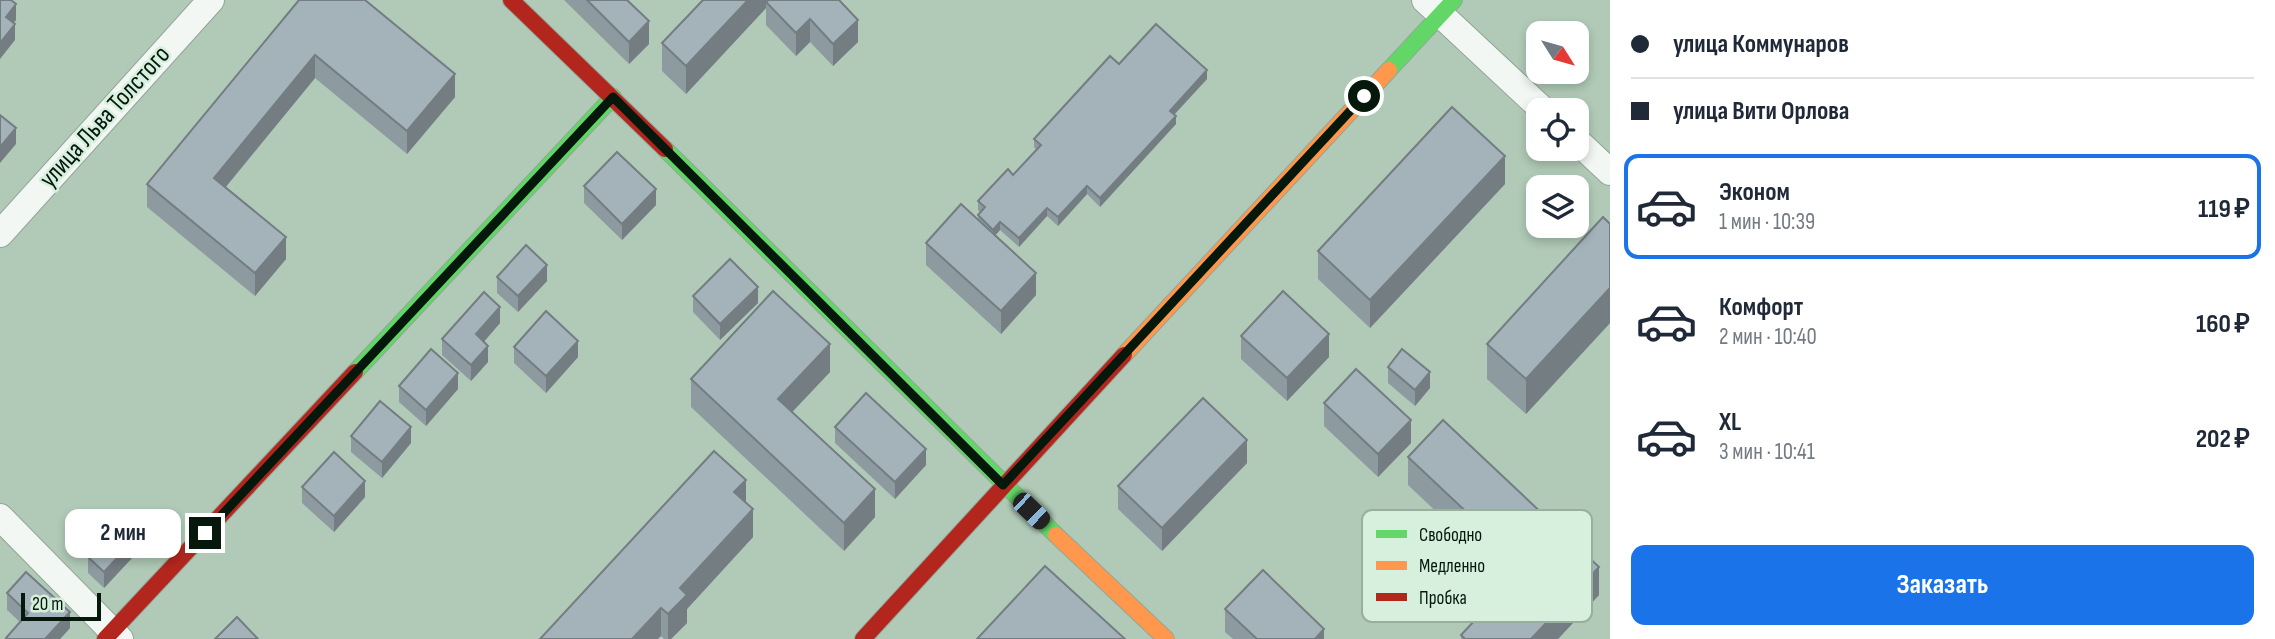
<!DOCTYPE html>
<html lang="ru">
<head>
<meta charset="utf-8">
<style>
	body { margin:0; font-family:"Sofia Sans Condensed",sans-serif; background:#f2f2f3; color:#1f2937; height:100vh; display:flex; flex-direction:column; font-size:26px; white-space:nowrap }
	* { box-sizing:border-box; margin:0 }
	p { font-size:23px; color:#747a83 }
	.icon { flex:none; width:38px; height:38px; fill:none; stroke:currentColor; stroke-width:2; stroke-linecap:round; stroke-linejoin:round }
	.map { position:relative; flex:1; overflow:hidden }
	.drawer { display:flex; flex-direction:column; background:#fff; width:665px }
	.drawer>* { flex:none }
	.banner { display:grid; align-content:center; height:154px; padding:0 21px; background:#fff }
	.needle { width:46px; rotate:127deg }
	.fabs { position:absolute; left:1526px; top:21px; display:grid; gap:14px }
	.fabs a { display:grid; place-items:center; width:63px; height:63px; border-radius:14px; background:#fff; box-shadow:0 4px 10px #0003; font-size:35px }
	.scale { position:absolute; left:21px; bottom:18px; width:80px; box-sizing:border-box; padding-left:7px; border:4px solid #06180b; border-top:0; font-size:19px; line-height:24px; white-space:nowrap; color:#06180b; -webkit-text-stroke:5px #d7efdd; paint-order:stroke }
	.end { position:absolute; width:32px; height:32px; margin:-16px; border:9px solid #06180b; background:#fff; box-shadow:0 0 0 4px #fff }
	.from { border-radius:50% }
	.bubble { position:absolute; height:49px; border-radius:14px; background:#fff; box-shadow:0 4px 10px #0003; font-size:23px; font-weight:700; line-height:49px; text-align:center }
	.car { position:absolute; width:21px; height:42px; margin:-21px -10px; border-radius:9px; box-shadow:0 0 5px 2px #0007; background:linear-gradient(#222 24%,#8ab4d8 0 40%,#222 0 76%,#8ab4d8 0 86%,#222 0) }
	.banner b { display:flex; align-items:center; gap:24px; height:66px; font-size:26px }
	.banner b+b { border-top:2px solid #e0e1e3 }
	.banner i { width:18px; height:18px; background:#1f2937 }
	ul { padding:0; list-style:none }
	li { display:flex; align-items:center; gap:21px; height:105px; margin:0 14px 10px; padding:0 7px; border:4px solid transparent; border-radius:14px }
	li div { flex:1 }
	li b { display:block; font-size:26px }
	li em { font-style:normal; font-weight:700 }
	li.on { border-color:#1a73e8 }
	li>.icon { width:63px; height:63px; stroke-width:1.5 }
	.action { display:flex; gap:14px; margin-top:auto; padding:14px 21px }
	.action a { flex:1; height:80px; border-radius:14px; background:#1a73e8; color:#fff; font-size:28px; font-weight:700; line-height:80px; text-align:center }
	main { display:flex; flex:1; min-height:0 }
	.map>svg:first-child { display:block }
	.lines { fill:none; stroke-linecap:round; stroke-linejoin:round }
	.street-casing { stroke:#92a697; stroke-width:28 }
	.fast-casing { stroke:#92a697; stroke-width:18 }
	.slow-casing { stroke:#92a697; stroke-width:18 }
	.jam-casing { stroke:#92a697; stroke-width:18 }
	.street { stroke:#f3f7f4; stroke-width:26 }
	.fast { stroke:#63d668; stroke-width:16 }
	.slow { stroke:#ff974d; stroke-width:16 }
	.jam { stroke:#b3261e; stroke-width:16 }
	.wall { fill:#8d9aa0 }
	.shaded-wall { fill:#737d82 }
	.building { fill:#a4b3ba; stroke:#737d82; stroke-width:2 }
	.route { stroke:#06180b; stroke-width:9 }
	.labels { text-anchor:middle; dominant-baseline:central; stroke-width:5; stroke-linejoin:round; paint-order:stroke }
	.street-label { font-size:26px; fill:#06180b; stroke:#d7efdd }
	.key { fill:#d7efdd; stroke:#98ae9e; stroke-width:2 }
	.key-label { font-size:19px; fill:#06180b }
</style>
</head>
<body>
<main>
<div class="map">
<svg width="1610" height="639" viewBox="0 0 1610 639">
	<rect width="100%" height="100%" fill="#b0cab7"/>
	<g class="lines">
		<g class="street-casing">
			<g id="street">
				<polyline points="1425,0 1543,110"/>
				<polyline points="1577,141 1610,172"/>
				<polyline points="0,234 211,0"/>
				<polyline points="0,517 120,639"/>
			</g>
		</g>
		<g class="fast-casing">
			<g id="fast">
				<polyline points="1389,70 1454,0"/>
				<polyline points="665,149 1056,535"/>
				<polyline points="355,372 613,97"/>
			</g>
		</g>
		<g class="slow-casing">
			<g id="slow">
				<polyline points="1124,355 1389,70"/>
				<polyline points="1056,535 1166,639"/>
			</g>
		</g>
		<g class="jam-casing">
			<g id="jam">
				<polyline points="511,0 665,149"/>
				<polyline points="105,639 355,372"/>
				<polyline points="863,639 1124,355"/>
			</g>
		</g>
		<use href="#street" class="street"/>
		<use href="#fast" class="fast"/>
		<use href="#slow" class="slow"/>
		<use href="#jam" class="jam"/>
	</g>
	<g class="wall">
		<polygon points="299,0 455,97 407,154 315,78 226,187 286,259 255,296 147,207 147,184"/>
		<polygon points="564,0 627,0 649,44 629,64"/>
		<polygon points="703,0 839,0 858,42 833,66 810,42 796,56 766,25 766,8 686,94 662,71 662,43"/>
		<polygon points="1119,64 1207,79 1174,115 1176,124 1100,207 1087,194 1058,226 1047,216 1019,247 1000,230 995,235 1036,295 1001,334 926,265 926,243 978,219 978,215 980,212 978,210 978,201 1013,175 1037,150 1034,147 1034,139"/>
		<polygon points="1505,184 1370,328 1318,279 1318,251"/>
		<polygon points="584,186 656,205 622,240 584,203"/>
		<polygon points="1610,224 1610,323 1526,414 1487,379 1487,344"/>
		<polygon points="497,277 547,281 518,312 497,293"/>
		<polygon points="693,296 758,303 720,340 693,312"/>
		<polygon points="500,323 484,341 488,362 471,381 442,355 442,339"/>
		<polygon points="1241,336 1329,357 1287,401 1241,359"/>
		<polygon points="514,347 578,357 546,393 514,363"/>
		<polygon points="1388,367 1430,388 1415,406 1388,383"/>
		<polygon points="830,372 792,412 875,517 844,551 691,407 691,379"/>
		<polygon points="399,386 458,389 426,426 399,402"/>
		<polygon points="1324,403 1411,443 1378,477 1324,426"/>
		<polygon points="835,427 926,465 895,499 835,443"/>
		<polygon points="351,436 411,443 382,478 351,452"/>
		<polygon points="1408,457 1599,595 1558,639 1461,639 1461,635 1511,582 1408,485"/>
		<polygon points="1247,463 1162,551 1118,509 1118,486"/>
		<polygon points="302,487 365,497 334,532 302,503"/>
		<polygon points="746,503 753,537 687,609 687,623 671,639 664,639 661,636 540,639"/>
		<polygon points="146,543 104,588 88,573 88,557"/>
		<polygon points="7,593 70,628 60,639 6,639 6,638 20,622 7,610"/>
		<polygon points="1225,609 1324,639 1233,639 1225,632"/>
	</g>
	<g class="shaded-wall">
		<polygon points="748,0 774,0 766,2 766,8 686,94 686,66"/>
		<polygon points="16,4 16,20 6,33 6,17"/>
		<polygon points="810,19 810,42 796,56 796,33"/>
		<polygon points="858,20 858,42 833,66 833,44"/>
		<polygon points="649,21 649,44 629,64 629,42"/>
		<polygon points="15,24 15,40 0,59 0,43"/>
		<polygon points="315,55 315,78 214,201 214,178"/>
		<polygon points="1207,70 1207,79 1170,119 1170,111"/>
		<polygon points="455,74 455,97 407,154 407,131"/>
		<polygon points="1176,116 1176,124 1100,207 1100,198"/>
		<polygon points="16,128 16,144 0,163 0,147"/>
		<polygon points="1505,156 1505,184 1370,328 1370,300"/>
		<polygon points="1087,186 1087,194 1058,226 1058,217"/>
		<polygon points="656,189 656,205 622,240 622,224"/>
		<polygon points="1047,208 1047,216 1019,247 1019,238"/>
		<polygon points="1000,222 1000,230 993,238 993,230"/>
		<polygon points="286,237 286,259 255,296 255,273"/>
		<polygon points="547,265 547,281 518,312 518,296"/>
		<polygon points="1036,273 1036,295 1001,334 1001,311"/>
		<polygon points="758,287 758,303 720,340 720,324"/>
		<polygon points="1610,288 1610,323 1526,414 1526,379"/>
		<polygon points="500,307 500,323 476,351 476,334"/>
		<polygon points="1329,334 1329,357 1287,401 1287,378"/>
		<polygon points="578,341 578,357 546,393 546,376"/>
		<polygon points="830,344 830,372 778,427 778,399"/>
		<polygon points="488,346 488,362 471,381 471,365"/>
		<polygon points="1430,372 1430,388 1415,406 1415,390"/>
		<polygon points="458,373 458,389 426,426 426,410"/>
		<polygon points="1411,420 1411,443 1378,477 1378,454"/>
		<polygon points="411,427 411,443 382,478 382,462"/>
		<polygon points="1247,440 1247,463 1162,551 1162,528"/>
		<polygon points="926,449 926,465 895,499 895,482"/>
		<polygon points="746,480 746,508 734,492"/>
		<polygon points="365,481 365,497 334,532 334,516"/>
		<polygon points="875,489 875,517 844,551 844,523"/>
		<polygon points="753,509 753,537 687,609 687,623 671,639 668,639 668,614 680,588"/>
		<polygon points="146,527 146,543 104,588 104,572"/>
		<polygon points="1599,567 1599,595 1558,639 1531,639"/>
		<polygon points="661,608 661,636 658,639 632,639"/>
		<polygon points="70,612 70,628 60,639 45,639"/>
		<polygon points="1324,629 1324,639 1315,639"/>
	</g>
	<g class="building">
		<polygon points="0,0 11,0 16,4 6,17 15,24 0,43"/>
		<polygon points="299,0 365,0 455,74 407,131 315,55 214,178 286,237 255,273 147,184"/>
		<polygon points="587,0 627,0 649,21 629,42"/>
		<polygon points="703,0 748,0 686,66 662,43"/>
		<polygon points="769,0 839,0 858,20 833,44 810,19 796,33 766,2"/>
		<polygon points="1156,24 1207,70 1170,111 1176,116 1100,198 1087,186 1058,217 1047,208 1019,238 1000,222 993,230 978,215 985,207 978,201 1008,169 1013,175 1041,145 1034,139 1110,56 1119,64"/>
		<polygon points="1452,107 1505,156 1370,300 1318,251"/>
		<polygon points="0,115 16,128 0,147"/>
		<polygon points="617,152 656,189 622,224 584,186"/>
		<polygon points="961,204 1036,273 1001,311 926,243"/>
		<polygon points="1603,217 1610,224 1610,288 1526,379 1487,344"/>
		<polygon points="526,245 547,265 518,296 497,277"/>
		<polygon points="730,259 758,287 720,324 693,296"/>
		<polygon points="773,291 830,344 778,399 875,489 844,523 691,379"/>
		<polygon points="1283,291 1329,334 1287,378 1241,336"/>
		<polygon points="484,292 500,307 476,334 488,346 471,365 442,339"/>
		<polygon points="546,311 578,341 546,376 514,347"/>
		<polygon points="431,349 458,373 426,410 399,386"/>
		<polygon points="1402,349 1430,372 1415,390 1388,367"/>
		<polygon points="1356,369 1411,420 1378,454 1324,403"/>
		<polygon points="866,393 926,449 895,482 835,427"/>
		<polygon points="1203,398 1247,440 1162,528 1118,486"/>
		<polygon points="380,401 411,427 382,462 351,436"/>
		<polygon points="1443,420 1599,567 1531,639 1465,639 1461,635 1525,567 1408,457"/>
		<polygon points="714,451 746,480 734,492 753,509 680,588 687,595 668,614 661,608 632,639 540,639"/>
		<polygon points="334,452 365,481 334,516 302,487"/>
		<polygon points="130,512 146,527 104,572 88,557"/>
		<polygon points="1045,566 1125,639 977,639"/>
		<polygon points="1263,570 1324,629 1315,639 1257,639 1225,609"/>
		<polygon points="26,572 70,612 45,639 8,639 6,638 28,613 7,593"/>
		<polygon points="237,617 258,639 215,639"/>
	</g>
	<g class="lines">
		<polyline class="route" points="205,533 613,97 1003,485 1364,96"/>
	</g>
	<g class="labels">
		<g class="street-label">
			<text transform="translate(105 117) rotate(-48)">улица Льва Толстого</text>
		</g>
	</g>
	<rect x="1362" y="510" width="230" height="112" rx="10" class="key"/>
	<rect x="1376" y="530" width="31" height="8" fill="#63d668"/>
	<rect x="1376" y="561" width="31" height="9" fill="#ff974d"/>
	<rect x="1376" y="593" width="31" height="8" fill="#b3261e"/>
	<g class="key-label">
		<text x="1419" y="541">Свободно</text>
		<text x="1419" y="572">Медленно</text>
		<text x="1419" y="604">Пробка</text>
	</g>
</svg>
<div class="fabs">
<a><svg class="needle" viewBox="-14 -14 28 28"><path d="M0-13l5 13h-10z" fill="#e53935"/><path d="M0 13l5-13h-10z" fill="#747a83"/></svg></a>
<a><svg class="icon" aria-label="locate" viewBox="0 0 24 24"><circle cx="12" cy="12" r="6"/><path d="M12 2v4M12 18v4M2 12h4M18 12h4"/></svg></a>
<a><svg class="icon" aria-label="layers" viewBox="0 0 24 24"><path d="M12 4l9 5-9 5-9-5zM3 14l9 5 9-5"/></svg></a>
</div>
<div class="scale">20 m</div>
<i class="end from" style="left:1364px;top:96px"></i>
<i class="end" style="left:205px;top:533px"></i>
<div class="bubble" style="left:65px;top:509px;width:116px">2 мин</div>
<i class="car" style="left:1031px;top:511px;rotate:134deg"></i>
</div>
<section class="drawer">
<div class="banner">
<b><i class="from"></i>улица Коммунаров</b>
<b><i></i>улица Вити Орлова</b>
</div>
<ul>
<li class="on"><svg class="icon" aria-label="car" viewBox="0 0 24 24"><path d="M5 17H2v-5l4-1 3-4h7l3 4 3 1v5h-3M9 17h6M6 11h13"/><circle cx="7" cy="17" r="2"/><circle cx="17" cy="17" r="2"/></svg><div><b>Эконом</b><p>1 мин · 10:39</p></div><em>119 ₽</em></li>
<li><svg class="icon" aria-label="car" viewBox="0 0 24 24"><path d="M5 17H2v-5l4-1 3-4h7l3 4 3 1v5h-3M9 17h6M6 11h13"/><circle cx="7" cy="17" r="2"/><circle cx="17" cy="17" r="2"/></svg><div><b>Комфорт</b><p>2 мин · 10:40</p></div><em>160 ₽</em></li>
<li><svg class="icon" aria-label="car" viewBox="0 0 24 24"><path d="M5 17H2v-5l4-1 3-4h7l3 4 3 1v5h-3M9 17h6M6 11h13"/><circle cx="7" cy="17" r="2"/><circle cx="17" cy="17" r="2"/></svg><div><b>XL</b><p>3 мин · 10:41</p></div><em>202 ₽</em></li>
</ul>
<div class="action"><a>Заказать</a></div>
</section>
</main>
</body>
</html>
